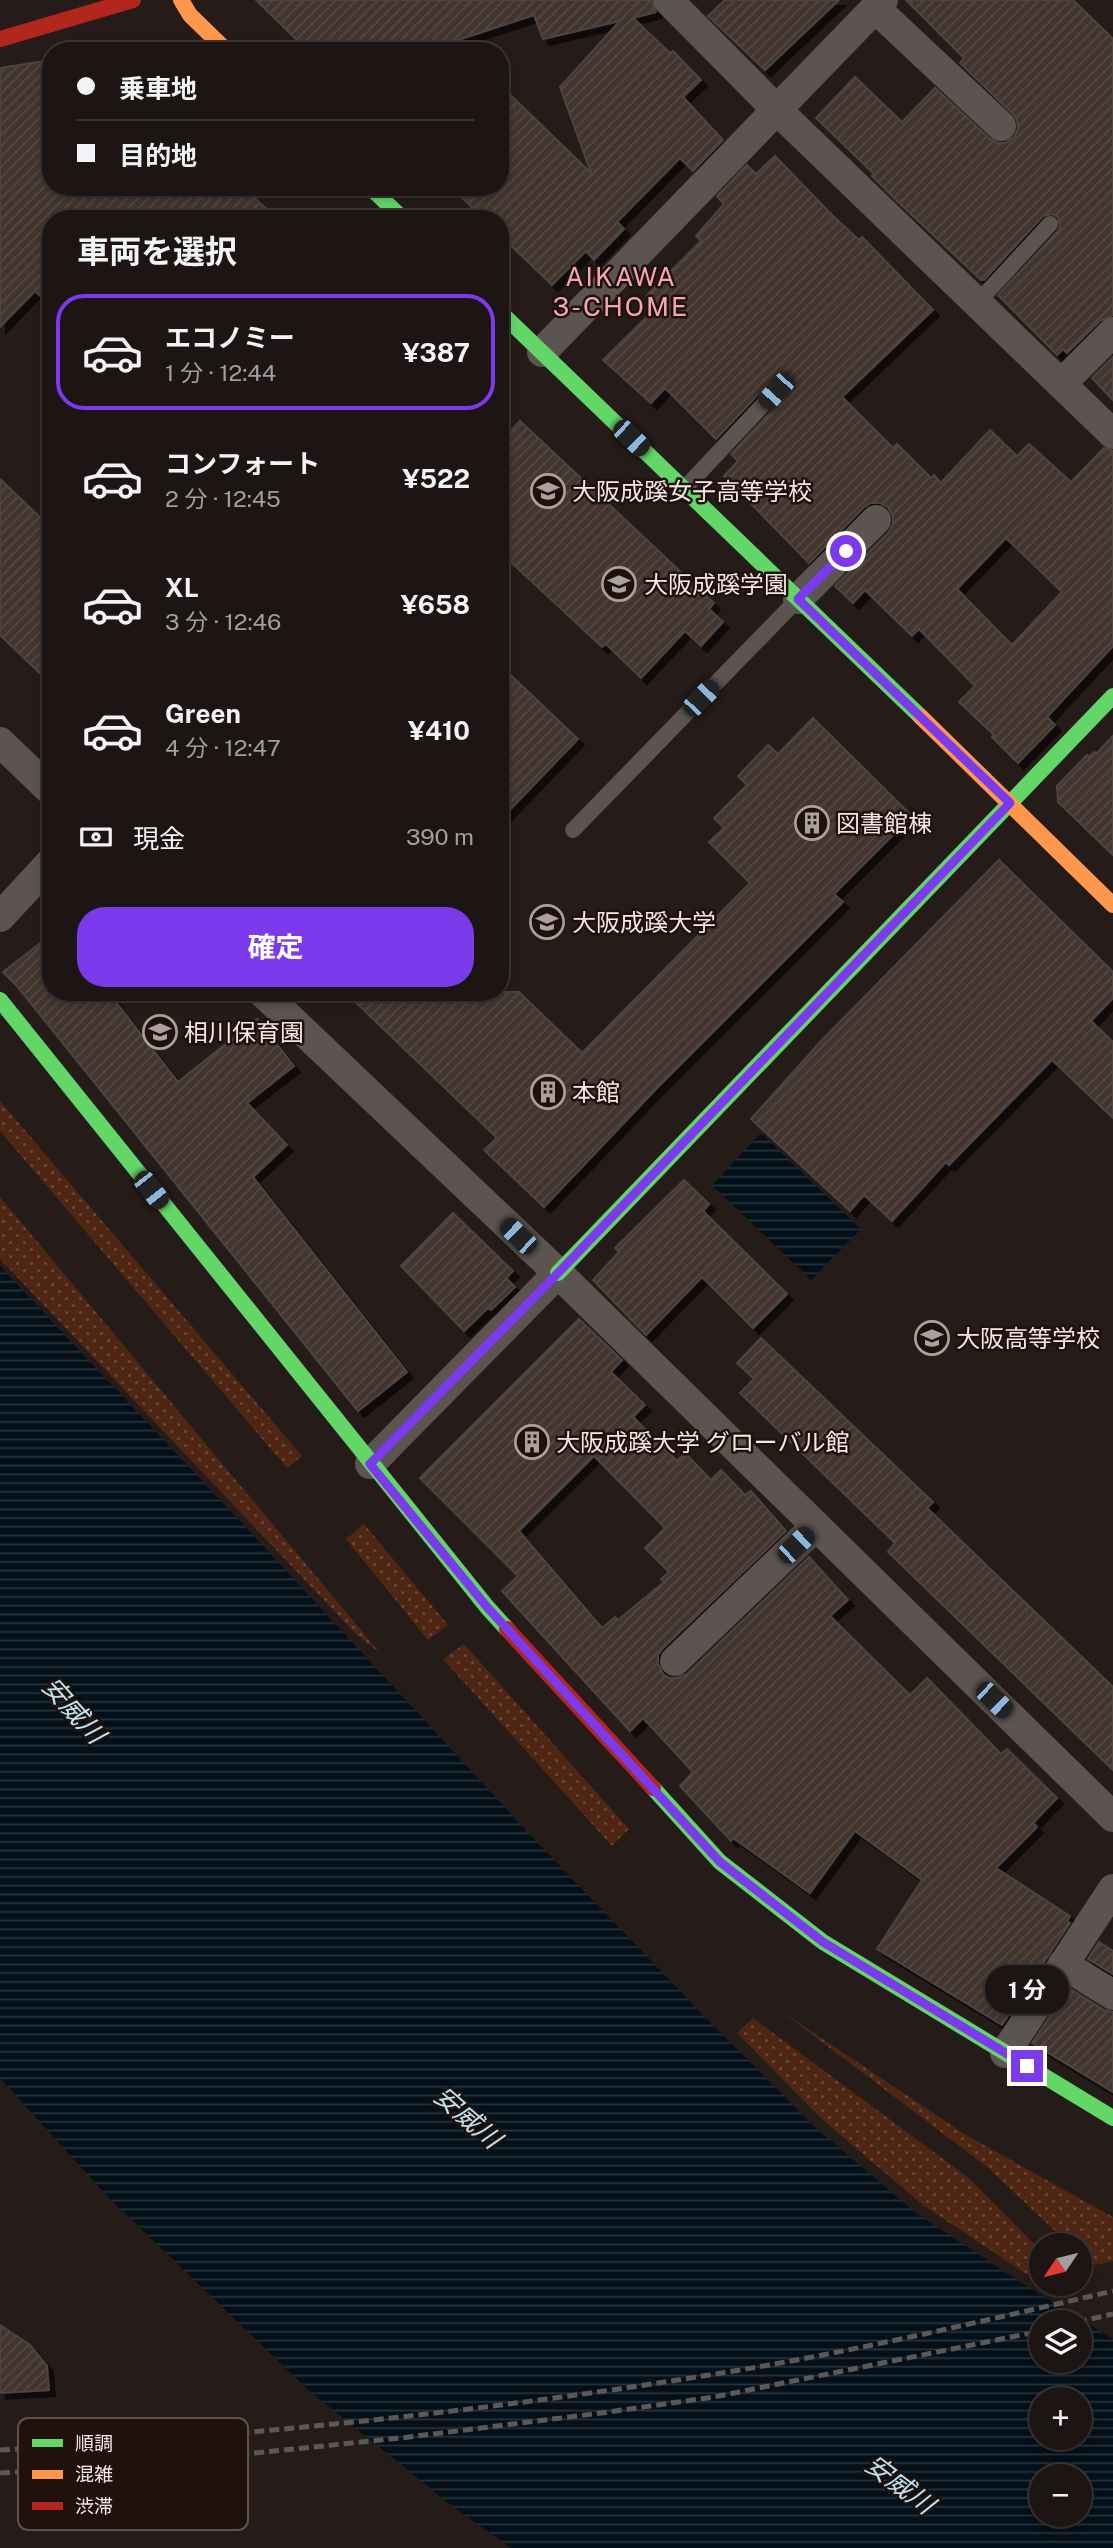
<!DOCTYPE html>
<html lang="ja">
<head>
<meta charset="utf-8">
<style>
	body { margin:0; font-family:"Public Sans","Noto Sans JP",sans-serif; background:#292221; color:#f1f3f6; height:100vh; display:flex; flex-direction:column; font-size:26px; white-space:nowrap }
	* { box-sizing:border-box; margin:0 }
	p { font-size:23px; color:#a09fa0 }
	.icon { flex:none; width:38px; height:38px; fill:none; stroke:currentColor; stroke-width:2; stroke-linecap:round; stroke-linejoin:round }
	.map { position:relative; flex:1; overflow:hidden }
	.side { position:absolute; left:42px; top:210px; width:467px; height:791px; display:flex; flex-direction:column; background:#1c1513; border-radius:28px; box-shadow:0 4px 10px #0003,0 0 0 2px #3a3433 }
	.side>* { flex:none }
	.banner { position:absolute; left:42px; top:42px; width:467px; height:154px; border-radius:28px; box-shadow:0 4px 10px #0003,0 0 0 2px #3a3433; display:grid; align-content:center; height:154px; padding:0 35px; background:#1c1513 }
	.needle { width:46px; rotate:235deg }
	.fabs { position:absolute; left:1029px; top:2233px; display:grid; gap:14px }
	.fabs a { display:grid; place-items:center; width:63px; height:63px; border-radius:50%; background:#1c1513; box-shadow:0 4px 10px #0003,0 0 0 2px #3a3433; font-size:35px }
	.end { position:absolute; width:32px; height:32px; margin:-16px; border:9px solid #7c3aed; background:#fff; box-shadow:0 0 0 4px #fff }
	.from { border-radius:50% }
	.bubble { position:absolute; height:49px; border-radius:24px; background:#1c1513; box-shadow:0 4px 10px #0003,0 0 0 2px #3a3433; font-size:23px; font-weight:700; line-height:49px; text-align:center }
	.car { position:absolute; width:21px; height:42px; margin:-21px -10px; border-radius:9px; box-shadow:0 0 5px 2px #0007; background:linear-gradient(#222 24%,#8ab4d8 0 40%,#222 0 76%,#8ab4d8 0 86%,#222 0) }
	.banner b { display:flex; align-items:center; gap:24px; height:66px; font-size:26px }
	.banner b+b { border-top:2px solid #3a3433 }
	.banner i { width:18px; height:18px; background:#f1f3f6 }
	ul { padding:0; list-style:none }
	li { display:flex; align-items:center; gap:21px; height:116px; margin:0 14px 10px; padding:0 21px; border:4px solid transparent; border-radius:28px }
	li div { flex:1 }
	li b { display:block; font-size:26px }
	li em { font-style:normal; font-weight:700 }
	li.current { border-color:#7c3aed }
	li>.icon { width:63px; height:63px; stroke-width:1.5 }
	h2 { padding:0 35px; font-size:32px; line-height:84px }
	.pay { display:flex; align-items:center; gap:18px; height:77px; padding:0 35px; font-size:26px }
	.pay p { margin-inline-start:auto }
	.action { display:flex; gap:14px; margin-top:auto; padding:14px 35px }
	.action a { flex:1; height:80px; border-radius:28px; background:#7c3aed; color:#fff; font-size:28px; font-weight:700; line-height:80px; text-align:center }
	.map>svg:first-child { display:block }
	.green { fill:url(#green-dots) }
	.water { fill:url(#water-rules); fill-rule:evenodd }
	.building { fill:url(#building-hatch); stroke:#4c4542; stroke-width:2; fill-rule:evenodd; filter:url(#shadow) }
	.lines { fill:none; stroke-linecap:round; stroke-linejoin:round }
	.lane { stroke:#5b5451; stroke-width:16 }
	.street { stroke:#5b5451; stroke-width:30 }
	.fast { stroke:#63d668; stroke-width:16 }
	.slow { stroke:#ff974d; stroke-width:16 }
	.jam { stroke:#b3261e; stroke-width:16 }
	.rail { stroke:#5e5855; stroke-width:5; stroke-dasharray:10 5; stroke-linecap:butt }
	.route { stroke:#7c3aed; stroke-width:9 }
	.labels { text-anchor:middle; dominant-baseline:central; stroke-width:5; stroke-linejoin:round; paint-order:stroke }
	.poi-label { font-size:24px; fill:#f3e8e4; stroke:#20110b; text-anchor:start }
	.neighbourhood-label { font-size:26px; letter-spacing:2px; fill:#f7a5b6; stroke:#20110b }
	.water-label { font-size:26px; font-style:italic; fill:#bae4f6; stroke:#20110b }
	.key { fill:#20110b; stroke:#5f524c; stroke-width:2 }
	.key-label { font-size:19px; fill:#f3e8e4 }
</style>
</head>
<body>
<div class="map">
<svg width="1113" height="2548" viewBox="0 0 1113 2548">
	<defs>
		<pattern id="green-dots" width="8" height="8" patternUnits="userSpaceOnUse" patternTransform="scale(1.75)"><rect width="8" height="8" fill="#4f2613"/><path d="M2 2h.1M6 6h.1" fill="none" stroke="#694635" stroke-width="1.8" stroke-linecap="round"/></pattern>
		<pattern id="water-rules" width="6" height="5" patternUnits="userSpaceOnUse" patternTransform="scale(1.75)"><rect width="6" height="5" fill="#031019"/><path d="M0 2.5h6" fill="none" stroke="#28333a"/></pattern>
		<pattern id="building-hatch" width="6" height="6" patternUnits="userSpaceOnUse" patternTransform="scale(1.75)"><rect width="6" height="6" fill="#43342e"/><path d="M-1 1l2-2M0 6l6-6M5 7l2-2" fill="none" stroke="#554842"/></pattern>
		<filter id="shadow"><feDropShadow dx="6" dy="6" stdDeviation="0" flood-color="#0009"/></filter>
	</defs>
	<rect width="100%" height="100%" fill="#251c19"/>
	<g class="green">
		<polygon points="0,1101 302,1456 287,1468 0,1131"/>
		<polygon points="0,1197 380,1653 356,1634 0,1259"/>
		<polygon points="364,1524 448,1625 428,1640 346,1539"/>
		<polygon points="464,1644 629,1829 612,1846 443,1659"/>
		<polygon points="781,2011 966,2135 1113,2217 1113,2261 1091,2266 1080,2255 1080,2245 1070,2245 986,2166"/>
		<polygon points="753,2018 970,2179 1041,2251 1041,2275 1032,2278 923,2205 823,2120 737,2033"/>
	</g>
	<g class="water">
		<polygon points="761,1133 861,1229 811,1280 712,1185"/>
		<path d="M 0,1266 L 267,1550 L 537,1842 L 704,2016 L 817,2129 L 915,2212 L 1017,2280 L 1113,2339 L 1113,2548 L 511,2548 L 456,2509 L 308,2390 L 105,2194 L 0,2078 ZM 1041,2322 L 1080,2322 L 1080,2361 L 1041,2361 ZM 1041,2399 L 1080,2399 L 1080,2438 L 1041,2438 ZM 1041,2476 L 1080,2476 L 1080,2515 L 1041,2515 Z"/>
	</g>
	<g class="building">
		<polygon points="256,0 651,0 656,12 633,18 670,53 673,51 701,80 683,97 723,140 693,171 680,158 617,222 624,229 594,260 586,251 552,285 500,235 500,219 484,219 451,187 500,187 500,85 591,173 560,87 620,21 543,39 534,15 425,51 308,51"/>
		<polygon points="725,0 839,0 765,70 708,16"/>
		<polygon points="906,0 1073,0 1113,39 1113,315 1101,320 1067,353 1063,349 1057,355 998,295 1058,231 1060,226 1058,217 1052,214 1043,216 984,280 981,280 897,201 872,176 874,174 816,118 855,77 902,122 935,88 990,139 998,143 1005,143 1014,137 1018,129 1017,120 1013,114 960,63 964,58"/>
		<polygon points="51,60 51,187 243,187 277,219 51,219 51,306 35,291 0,327 0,68"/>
		<path d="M 775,156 L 833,216 L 859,240 L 862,237 L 933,310 L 842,397 L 893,448 L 897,444 L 931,478 L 934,475 L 941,483 L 990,430 L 1017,456 L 1029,444 L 1071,482 L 1104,448 L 1113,451 L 1113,646 L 1047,717 L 1055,725 L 1018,763 L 992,737 L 994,735 L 959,702 L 975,686 L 919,629 L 912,636 L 865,590 L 853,603 L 835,586 L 889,532 L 893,524 L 893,516 L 888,507 L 880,503 L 871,503 L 864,507 L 809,563 L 724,476 L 738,461 L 731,454 L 784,398 L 786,389 L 784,384 L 778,381 L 768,384 L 716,439 L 665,388 L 651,403 L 603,360 L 657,307 L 646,296 L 701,241 L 696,236 L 724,204 L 717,196 L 747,165 L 756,174 ZM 1006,538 L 1062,592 L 1012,645 L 957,589 Z"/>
		<polygon points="1113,357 1113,400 1092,378"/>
		<polygon points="520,421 714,603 709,609 723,622 701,646 685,631 641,678 606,644 602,647 500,552 500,443"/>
		<polygon points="0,479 51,528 51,684 0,635"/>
		<polygon points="500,665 578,739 500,820"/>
		<polygon points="813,718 912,816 834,894 843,902 658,1087 544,1207 484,1150 497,1138 345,992 519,992 582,1053 750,883 709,842 724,828 714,818 747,785 738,776 768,745 778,754"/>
		<polygon points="1113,736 1113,855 1058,802 1057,786 1087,755 1089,757 1094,752 1096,754"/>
		<polygon points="999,860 1113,972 1113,998 1091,1021 1113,1042 1113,1118 1052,1060 949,1165 946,1162 892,1221 864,1195 850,1211 751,1119 822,1040"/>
		<polygon points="51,935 51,992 108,992 178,1082 257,1019 294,1066 247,1103 287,1145 253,1177 407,1372 358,1411 17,986 3,972"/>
		<polygon points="684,1180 709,1204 703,1211 787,1294 753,1328 702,1277 646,1335 593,1280 619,1252 615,1248"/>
		<polygon points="453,1213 513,1271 506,1278 515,1287 491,1310 488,1308 464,1331 401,1266"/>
		<path d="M 579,1319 L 622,1360 L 611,1372 L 645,1405 L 633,1417 L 677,1461 L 685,1453 L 711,1480 L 721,1470 L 745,1495 L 751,1491 L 786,1531 L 663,1648 L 658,1655 L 658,1664 L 663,1674 L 669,1678 L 678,1678 L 687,1674 L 809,1557 L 848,1600 L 830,1616 L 910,1695 L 927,1678 L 1001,1754 L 1007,1749 L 1057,1798 L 1033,1823 L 1037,1827 L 996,1868 L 1070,1916 L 1067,1921 L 1070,1923 L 1002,2025 L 877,1949 L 922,1880 L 855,1831 L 810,1893 L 733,1838 L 731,1841 L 680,1786 L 693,1772 L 643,1718 L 630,1731 L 502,1591 L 518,1576 L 420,1478 ZM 594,1456 L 665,1528 L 645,1548 L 669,1572 L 661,1579 L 664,1582 L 618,1620 L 615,1617 L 602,1628 L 519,1531 Z"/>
		<polygon points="761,1338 933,1502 927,1508 1113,1687 1113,1770 888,1552 895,1543 740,1393 754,1379 737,1363"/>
		<polygon points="1099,1942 1113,1951 1113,1974 1088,1959"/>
		<polygon points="1069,1988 1104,2010 1113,2012 1113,2092 1032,2043"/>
		<polygon points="0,2325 30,2345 47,2366 49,2390 0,2393"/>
	</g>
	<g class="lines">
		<g class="lane">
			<polyline points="977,303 1050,224"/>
			<polyline points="684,489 776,391"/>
			<polyline points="573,830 798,599"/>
		</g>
		<g class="street">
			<polyline points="668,0 777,110 1113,434"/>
			<polyline points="875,8 1001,126"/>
			<polyline points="542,352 883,0"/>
			<polyline points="1061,384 1113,332"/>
			<polyline points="798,599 876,520"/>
			<polyline points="0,742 51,791"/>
			<polyline points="0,917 51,862"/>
			<polyline points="262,992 558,1273 1113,1817"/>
			<polyline points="370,1464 558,1273"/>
			<polyline points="675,1661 816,1526"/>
			<polyline points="1063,1964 1113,1995"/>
			<polyline points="1005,2053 1113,1889"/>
		</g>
		<g class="fast">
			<polyline points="370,187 403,219"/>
			<polyline points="500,312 921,717"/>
			<polyline points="0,1000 487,1607 507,1629"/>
			<polyline points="558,1273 1113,696"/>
			<polyline points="653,1788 720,1862 823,1942 1113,2118"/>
		</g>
		<g class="slow">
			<polyline points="181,0 190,15 227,51"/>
			<polyline points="921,717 1113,905"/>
		</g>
		<g class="jam">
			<polyline points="0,39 133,0"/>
			<polyline points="507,1629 653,1788"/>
		</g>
		<g class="rail">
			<polyline points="1077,2322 1113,2314"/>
			<path d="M 0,2450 C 237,2437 474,2413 709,2375 C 844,2354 979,2322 1113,2291"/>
			<polyline points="0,2473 137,2465 401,2438 601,2413 714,2397 1041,2331"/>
		</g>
	</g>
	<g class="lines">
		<polyline class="route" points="846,551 798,599 1010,803 558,1273 370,1464 487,1607 720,1862 823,1942 1027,2066"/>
	</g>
	<defs>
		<g id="school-ring" transform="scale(1.75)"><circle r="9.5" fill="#20110b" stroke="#aba19d" stroke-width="1.5"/><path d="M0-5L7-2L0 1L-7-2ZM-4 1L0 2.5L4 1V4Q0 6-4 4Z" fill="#aba19d"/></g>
		<g id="building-ring" transform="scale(1.75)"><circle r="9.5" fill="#20110b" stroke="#aba19d" stroke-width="1.5"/><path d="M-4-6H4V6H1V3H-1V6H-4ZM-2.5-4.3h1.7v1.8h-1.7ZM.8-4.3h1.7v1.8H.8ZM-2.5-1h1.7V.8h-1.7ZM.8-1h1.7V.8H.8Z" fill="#aba19d"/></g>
		<g id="university-ring" transform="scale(1.75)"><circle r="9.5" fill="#20110b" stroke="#aba19d" stroke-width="1.5"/><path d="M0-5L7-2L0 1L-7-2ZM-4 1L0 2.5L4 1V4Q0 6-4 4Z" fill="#aba19d"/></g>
	</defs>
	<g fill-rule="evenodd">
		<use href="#school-ring" x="548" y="491"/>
		<use href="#school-ring" x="619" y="584"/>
		<use href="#building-ring" x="812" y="823"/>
		<use href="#university-ring" x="547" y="922"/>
		<use href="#school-ring" x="160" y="1032"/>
		<use href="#building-ring" x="548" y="1092"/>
		<use href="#school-ring" x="932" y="1338"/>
		<use href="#building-ring" x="532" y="1442"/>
	</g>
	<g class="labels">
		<g class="poi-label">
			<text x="572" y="491">大阪成蹊女子高等学校</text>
			<text x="644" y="584">大阪成蹊学園</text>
			<text x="836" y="823">図書館棟</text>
			<text x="572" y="922">大阪成蹊大学</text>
			<text x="184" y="1032">相川保育園</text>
			<text x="572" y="1092">本館</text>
			<text x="956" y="1338">大阪高等学校</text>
			<text x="556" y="1442">大阪成蹊大学 グローバル館</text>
		</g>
		<g class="neighbourhood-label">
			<text x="621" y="276">AIKAWA<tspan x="621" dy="30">3-CHOME</tspan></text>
		</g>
		<g class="water-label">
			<text transform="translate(74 1710) rotate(48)">安威川</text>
			<text transform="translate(468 2117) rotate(41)">安威川</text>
			<text transform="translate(900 2484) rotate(37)">安威川</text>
		</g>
	</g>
	<rect x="18" y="2418" width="230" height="112" rx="10" class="key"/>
	<rect x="32" y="2439" width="31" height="8" fill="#63d668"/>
	<rect x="32" y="2470" width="31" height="9" fill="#ff974d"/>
	<rect x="32" y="2502" width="31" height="8" fill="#b3261e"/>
	<g class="key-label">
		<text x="75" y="2450">順調</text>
		<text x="75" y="2481">混雑</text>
		<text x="75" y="2513">渋滞</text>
	</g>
</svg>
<div class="fabs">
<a><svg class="needle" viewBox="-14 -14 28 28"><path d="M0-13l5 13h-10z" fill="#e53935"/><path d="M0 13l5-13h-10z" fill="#a09fa0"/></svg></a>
<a><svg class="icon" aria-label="layers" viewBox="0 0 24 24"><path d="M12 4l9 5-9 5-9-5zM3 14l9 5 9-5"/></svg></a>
<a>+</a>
<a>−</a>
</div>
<i class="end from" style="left:846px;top:551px"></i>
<i class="end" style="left:1027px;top:2066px"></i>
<div class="bubble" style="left:985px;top:1965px;width:84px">1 分</div>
<i class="car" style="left:776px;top:391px;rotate:222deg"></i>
<i class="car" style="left:631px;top:438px;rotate:134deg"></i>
<i class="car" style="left:701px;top:698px;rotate:44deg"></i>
<i class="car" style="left:151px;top:1190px;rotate:142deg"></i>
<i class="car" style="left:518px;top:1236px;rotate:314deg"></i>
<i class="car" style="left:796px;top:1545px;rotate:46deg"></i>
<i class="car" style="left:994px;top:1700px;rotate:134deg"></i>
<div class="banner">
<b><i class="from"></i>乗車地</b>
<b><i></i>目的地</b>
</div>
<section class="side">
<h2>車両を選択</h2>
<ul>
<li class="current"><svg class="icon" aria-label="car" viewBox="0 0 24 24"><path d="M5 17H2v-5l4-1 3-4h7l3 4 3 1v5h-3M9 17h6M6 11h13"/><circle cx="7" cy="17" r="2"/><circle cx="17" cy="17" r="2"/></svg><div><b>エコノミー</b><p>1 分 · 12:44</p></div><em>¥387</em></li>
<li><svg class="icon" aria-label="car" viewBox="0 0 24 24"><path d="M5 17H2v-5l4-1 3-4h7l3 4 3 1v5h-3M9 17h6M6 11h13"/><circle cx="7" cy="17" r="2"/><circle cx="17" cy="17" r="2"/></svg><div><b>コンフォート</b><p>2 分 · 12:45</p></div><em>¥522</em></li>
<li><svg class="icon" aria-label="car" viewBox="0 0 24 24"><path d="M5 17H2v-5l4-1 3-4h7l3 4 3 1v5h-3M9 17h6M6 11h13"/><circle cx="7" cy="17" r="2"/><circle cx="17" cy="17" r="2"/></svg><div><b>XL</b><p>3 分 · 12:46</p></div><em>¥658</em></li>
<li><svg class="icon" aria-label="car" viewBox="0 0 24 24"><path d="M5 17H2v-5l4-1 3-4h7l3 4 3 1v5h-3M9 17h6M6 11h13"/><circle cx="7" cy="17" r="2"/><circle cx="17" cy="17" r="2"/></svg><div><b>Green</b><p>4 分 · 12:47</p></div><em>¥410</em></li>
</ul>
<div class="pay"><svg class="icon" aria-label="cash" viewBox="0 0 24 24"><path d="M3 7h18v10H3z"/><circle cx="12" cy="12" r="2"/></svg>現金<p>390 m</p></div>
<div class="action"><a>確定</a></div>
</section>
</div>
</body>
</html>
